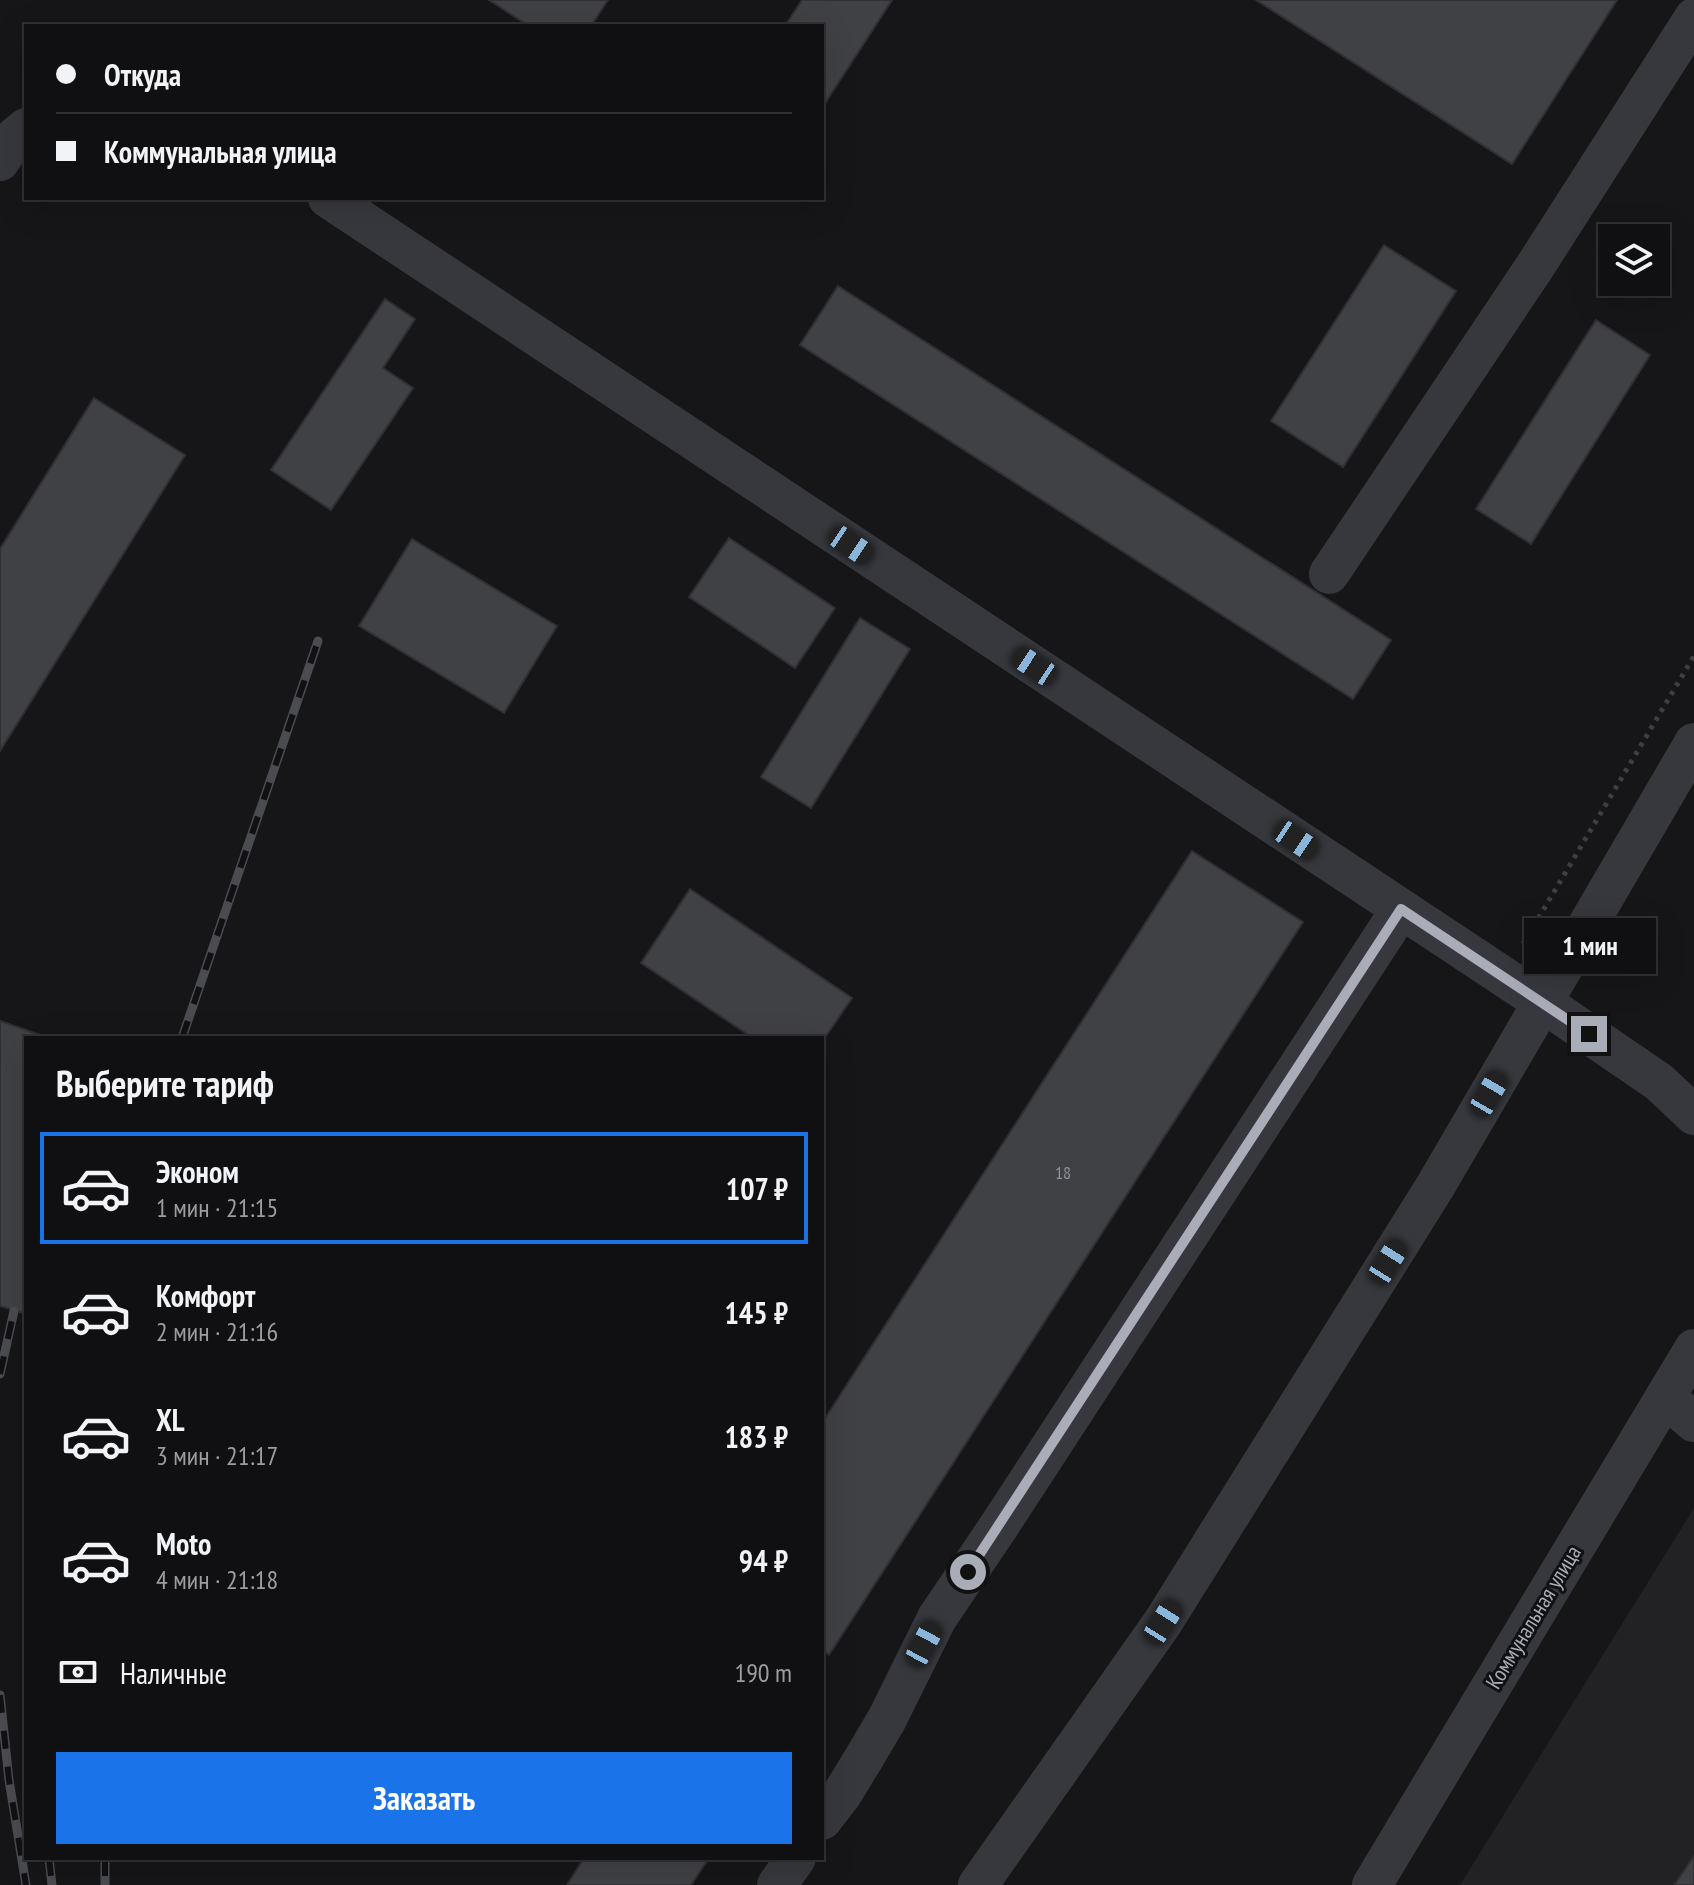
<!DOCTYPE html>
<html lang="ru">
<head>
<meta charset="utf-8">
<style>
	body { margin:0; font-family:"PT Sans Narrow",sans-serif; background:#1e1e20; color:#f1f3f6; height:100vh; display:flex; flex-direction:column; font-size:30px; white-space:nowrap }
	* { box-sizing:border-box; margin:0 }
	p { font-size:26px; color:#9c9d9f }
	.icon { flex:none; width:44px; height:44px; fill:none; stroke:currentColor; stroke-width:2; stroke-linecap:round; stroke-linejoin:round }
	.map { position:relative; flex:1; overflow:hidden }
	.side { position:absolute; left:24px; top:1036px; width:800px; height:824px; display:flex; flex-direction:column; background:#101012; border-radius:0px; box-shadow:0 8px 32px #0002,0 0 0 2px #303032 }
	.side>* { flex:none }
	.banner { position:absolute; left:24px; top:24px; width:800px; height:176px; border-radius:0px; box-shadow:0 8px 32px #0002,0 0 0 2px #303032; display:grid; align-content:center; height:176px; padding:0 32px; background:#101012 }
	.tools { position:absolute; left:1598px; top:224px; display:grid; gap:16px }
	.tools a { display:grid; place-items:center; width:72px; height:72px; border-radius:0px; background:#101012; box-shadow:0 8px 32px #0002,0 0 0 2px #303032; font-size:40px }
	.end { position:absolute; width:36px; height:36px; margin:-18px; border:10px solid #a8adb8; background:#111; box-shadow:0 0 0 4px #111 }
	.from { border-radius:50% }
	.bubble { position:absolute; height:56px; border-radius:0px; background:#101012; box-shadow:0 8px 32px #0002,0 0 0 2px #303032; font-size:26px; font-weight:700; line-height:56px; text-align:center }
	.car { position:absolute; width:24px; height:48px; margin:-24px -12px; border-radius:10px; box-shadow:0 0 6px 2px #0007; background:linear-gradient(#222 24%,#8ab4d8 0 40%,#222 0 76%,#8ab4d8 0 86%,#222 0) }
	.banner b { display:flex; align-items:center; gap:28px; height:76px; font-size:30px }
	.banner b+b { border-top:2px solid #303032 }
	.banner i { width:20px; height:20px; background:#f1f3f6 }
	ul { padding:0; list-style:none }
	li { display:flex; align-items:center; gap:24px; height:112px; margin:0 16px 12px; padding:0 16px; border:4px solid transparent; border-radius:0px }
	li div { flex:1 }
	li b { display:block; font-size:30px }
	li em { font-style:normal; font-weight:700 }
	li.current { border-color:#1a73e8 }
	li>.icon { width:72px; height:72px; stroke-width:1.5 }
	h2 { padding:0 32px; font-size:36px; line-height:96px }
	.pay { display:flex; align-items:center; gap:20px; height:88px; padding:0 32px; font-size:30px }
	.pay p { margin-inline-start:auto }
	.primary-button { display:flex; gap:16px; margin-top:auto; padding:16px 32px }
	.primary-button a { flex:1; height:92px; border-radius:0px; background:#1a73e8; color:#fff; font-size:32px; font-weight:700; line-height:92px; text-align:center }
	.map>svg:first-child { display:block }
	.built { fill:#222225 }
	.building { fill:#404145; stroke:#303034; stroke-width:2 }
	.lines { fill:none; stroke-linecap:round; stroke-linejoin:round }
	.path { stroke:#3d3f44; stroke-width:5; stroke-dasharray:4 6; stroke-linecap:butt }
	.minor { stroke:#37383d; stroke-width:40 }
	.rail-casing { stroke:#4a4c52; stroke-width:9 }
	.rail { stroke:#111113; stroke-width:6; stroke-dasharray:18; stroke-linecap:butt }
	.route { stroke:#a8adb8; stroke-width:10 }
	.labels { text-anchor:middle; dominant-baseline:central; stroke-width:6; stroke-linejoin:round; paint-order:stroke }
	.number-label { font-size:18px; fill:#8e929b }
	.street-label { font-size:22px; fill:#a8adb8; stroke:#111113 }
</style>
</head>
<body>
<div class="map">
<svg width="1694" height="1885" viewBox="0 0 1694 1885">
	<rect width="100%" height="100%" fill="#161618"/>
	<polygon class="built" points="1694,1508 1694,1885 1460,1885"/>
	<g class="building">
		<polygon points="489,0 608,0 591,26 529,26"/>
		<polygon points="802,0 892,0 822,108 822,26 785,26"/>
		<polygon points="1256,0 1617,0 1512,164"/>
		<polygon points="1384,245 1456,291 1343,467 1271,421"/>
		<polygon points="838,286 1391,640 1353,699 800,345"/>
		<polygon points="385,299 415,319 383,368 413,388 331,510 271,470"/>
		<polygon points="1596,320 1650,355 1531,544 1476,509"/>
		<polygon points="94,398 185,455 0,751 0,549"/>
		<polygon points="729,538 835,608 795,668 689,597"/>
		<polygon points="412,539 557,626 504,713 359,626"/>
		<polygon points="860,618 910,649 811,808 761,777"/>
		<polygon points="1192,851 1303,922 829,1655 822,1650 822,1423"/>
		<polygon points="690,889 852,998 822,1042 822,1038 753,1038 641,963"/>
		<polygon points="0,1021 49,1038 26,1038 26,1314 0,1306"/>
		<polygon points="1694,1856 1694,1885 1674,1885"/>
		<polygon points="584,1858 709,1858 691,1885 567,1885"/>
	</g>
	<g class="lines">
		<polyline class="path" points="1523,944 1694,656"/>
		<g class="minor">
			<polyline points="0,161 15,137 26,128"/>
			<polyline points="328,198 1542,1002 1659,1082 1694,1115"/>
			<polyline points="1329,574 1534,268 1694,18"/>
			<polyline points="1665,1397 1694,1422"/>
			<polyline points="822,1820 842,1794 864,1758 887,1719 937,1618 999,1526 1401,909"/>
			<polyline points="777,1885 796,1858"/>
			<polyline points="978,1885 1163,1622 1436,1185 1694,743"/>
			<polyline points="1372,1885 1694,1349"/>
		</g>
		<g class="rail-casing">
			<g id="rail">
				<polyline points="182,1038 318,641"/>
				<polyline points="0,1374 14,1311"/>
				<polyline points="0,1695 9,1780 26,1885"/>
				<polyline points="49,1858 52,1885"/>
				<polyline points="105,1858 105,1885"/>
			</g>
		</g>
		<use href="#rail" class="rail"/>
	</g>
	<g class="lines">
		<polyline class="route" points="968,1572 1401,909 1589,1034"/>
	</g>
	<g class="labels">
		<g class="number-label">
			<text x="1063" y="1172">18</text>
		</g>
		<g class="street-label">
			<text transform="translate(1533 1617) rotate(-59)">Коммунальная улица</text>
		</g>
	</g>
</svg>
<div class="tools">
<a><svg class="icon" aria-label="layers" viewBox="0 0 24 24"><path d="M12 4l9 5-9 5-9-5zM3 14l9 5 9-5"/></svg></a>
</div>
<i class="end from" style="left:968px;top:1572px"></i>
<i class="end" style="left:1589px;top:1034px"></i>
<div class="bubble" style="left:1524px;top:918px;width:132px">1 мин</div>
<i class="car" style="left:851px;top:545px;rotate:124deg"></i>
<i class="car" style="left:1034px;top:666px;rotate:303deg"></i>
<i class="car" style="left:1296px;top:840px;rotate:124deg"></i>
<i class="car" style="left:1489px;top:1094px;rotate:30deg"></i>
<i class="car" style="left:1388px;top:1262px;rotate:32deg"></i>
<i class="car" style="left:1163px;top:1622px;rotate:32deg"></i>
<i class="car" style="left:924px;top:1644px;rotate:28deg"></i>
<div class="banner">
<b><i class="from"></i>Откуда</b>
<b><i></i>Коммунальная улица</b>
</div>
<section class="side">
<h2>Выберите тариф</h2>
<ul>
<li class="current"><svg class="icon" aria-label="car" viewBox="0 0 24 24"><path d="M5 17H2v-5l4-1 3-4h7l3 4 3 1v5h-3M9 17h6M6 11h13"/><circle cx="7" cy="17" r="2"/><circle cx="17" cy="17" r="2"/></svg><div><b>Эконом</b><p>1 мин · 21:15</p></div><em>107 ₽</em></li>
<li><svg class="icon" aria-label="car" viewBox="0 0 24 24"><path d="M5 17H2v-5l4-1 3-4h7l3 4 3 1v5h-3M9 17h6M6 11h13"/><circle cx="7" cy="17" r="2"/><circle cx="17" cy="17" r="2"/></svg><div><b>Комфорт</b><p>2 мин · 21:16</p></div><em>145 ₽</em></li>
<li><svg class="icon" aria-label="car" viewBox="0 0 24 24"><path d="M5 17H2v-5l4-1 3-4h7l3 4 3 1v5h-3M9 17h6M6 11h13"/><circle cx="7" cy="17" r="2"/><circle cx="17" cy="17" r="2"/></svg><div><b>XL</b><p>3 мин · 21:17</p></div><em>183 ₽</em></li>
<li><svg class="icon" aria-label="car" viewBox="0 0 24 24"><path d="M5 17H2v-5l4-1 3-4h7l3 4 3 1v5h-3M9 17h6M6 11h13"/><circle cx="7" cy="17" r="2"/><circle cx="17" cy="17" r="2"/></svg><div><b>Moto</b><p>4 мин · 21:18</p></div><em>94 ₽</em></li>
</ul>
<div class="pay"><svg class="icon" aria-label="cash" viewBox="0 0 24 24"><path d="M3 7h18v10H3z"/><circle cx="12" cy="12" r="2"/></svg>Наличные<p>190 m</p></div>
<div class="primary-button"><a>Заказать</a></div>
</section>
</div>
</body>
</html>
